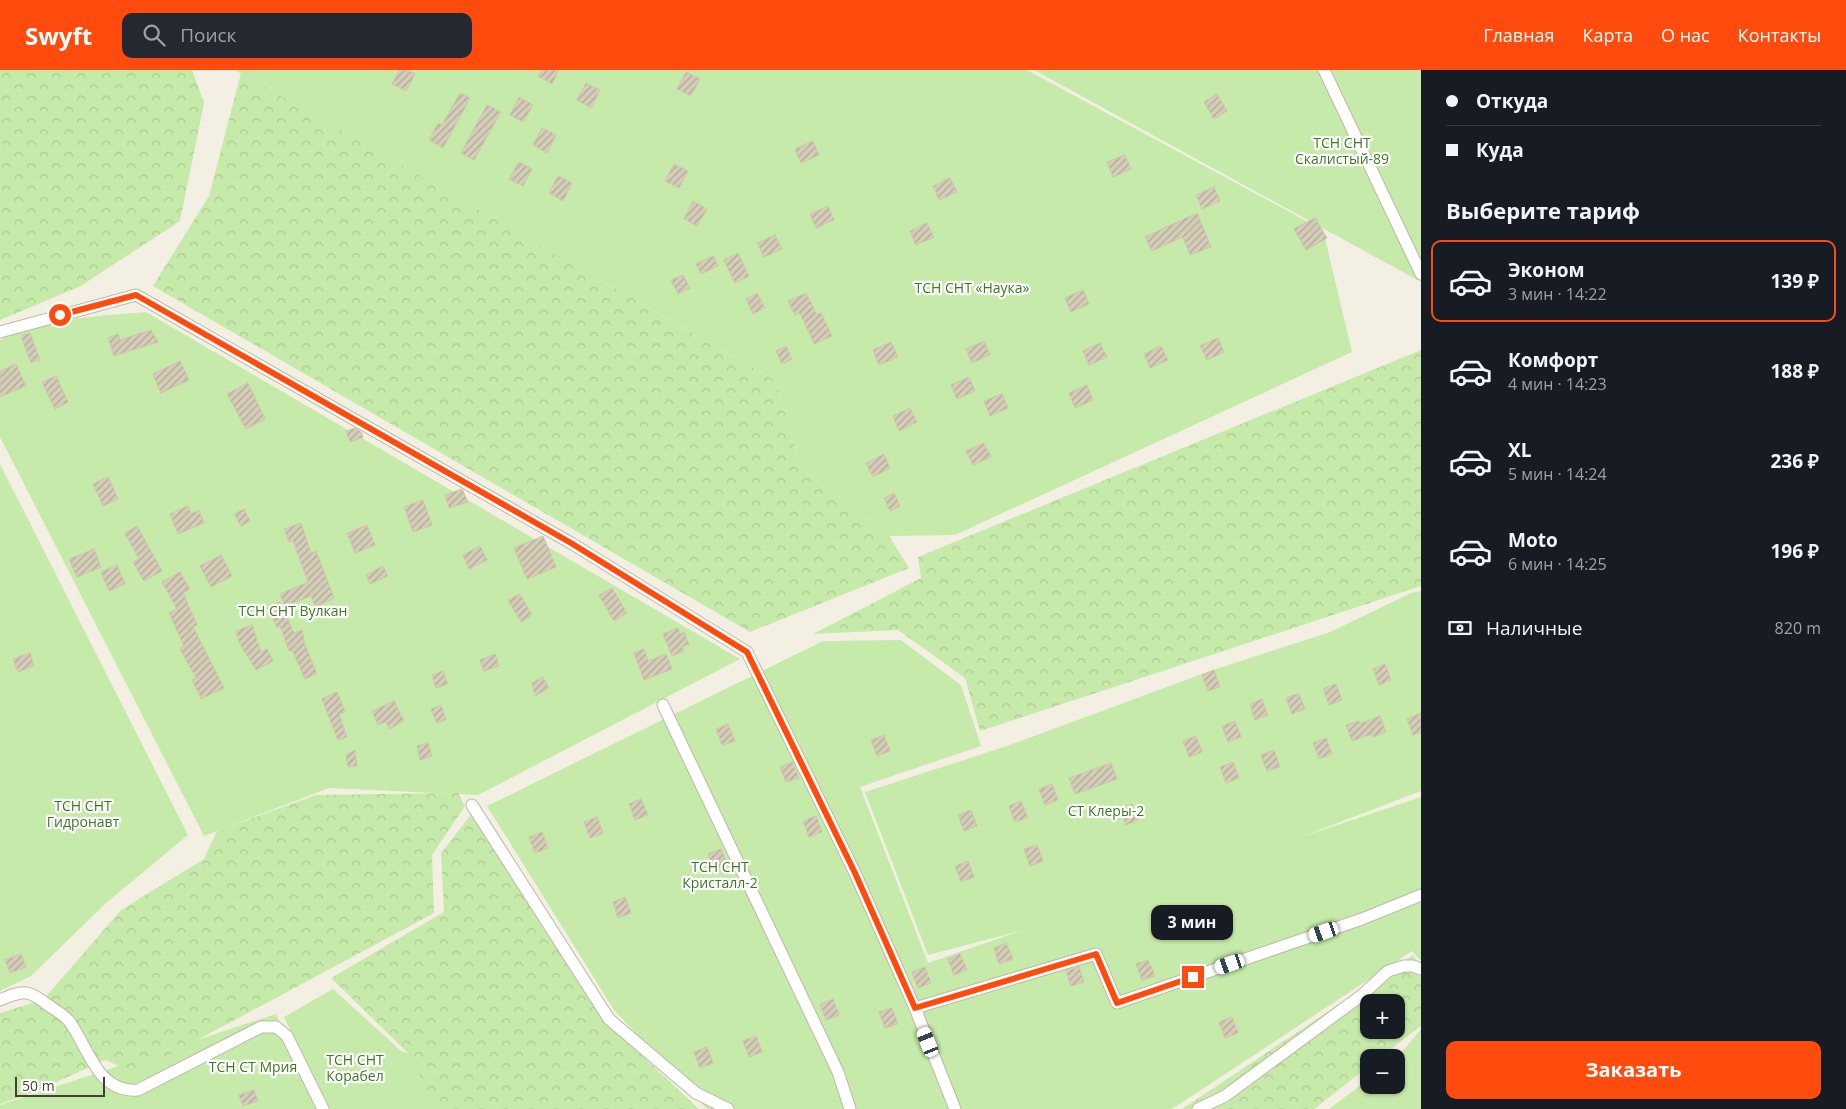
<!DOCTYPE html>
<html lang="ru">
<head>
<meta charset="utf-8">
<style>
	body { margin:0; font-family:"Open Sans",sans-serif; background:#242831; color:#f1f3f6; height:100vh; display:flex; flex-direction:column; font-size:19px; white-space:nowrap }
	* { box-sizing:border-box; margin:0 }
	p { font-size:16px; color:#9ea1a6 }
	.icon { flex:none; width:28px; height:28px; fill:none; stroke:currentColor; stroke-width:2; stroke-linecap:round; stroke-linejoin:round }
	.map { position:relative; flex:1; overflow:hidden }
	.sheet { display:flex; flex-direction:column; background:#171b24; width:425px }
	.sheet>* { flex:none }
	.banner { display:grid; align-content:center; height:110px; padding:0 25px; background:#171b24 }
	.buttons { position:absolute; left:1360px; top:924px; display:grid; gap:10px }
	.buttons a { display:grid; place-items:center; width:45px; height:45px; border-radius:10px; background:#171b24; box-shadow:0 1px 4px #0004; font-size:25px }
	.scale { position:absolute; left:15px; bottom:12px; width:90px; box-sizing:border-box; padding-left:5px; border:2px solid #454033; border-top:0; font-size:14px; line-height:18px; white-space:nowrap; color:#454033; -webkit-text-stroke:4px #fff; paint-order:stroke }
	.end { position:absolute; width:22px; height:22px; margin:-11px; border:6px solid #ff4c0e; background:#fff; box-shadow:0 0 0 2px #fff }
	.from { border-radius:50% }
	.bubble { position:absolute; height:35px; border-radius:10px; background:#171b24; box-shadow:0 1px 4px #0004; font-size:16px; font-weight:700; line-height:35px; text-align:center }
	.car { position:absolute; width:15px; height:30px; margin:-15px -8px; border-radius:6px; box-shadow:0 0 4px 1px #0007; background:linear-gradient(#fff 24%,#345 0 40%,#fff 0 76%,#345 0 86%,#fff 0) }
	.banner b { display:flex; align-items:center; gap:18px; height:48px; font-size:19px }
	.banner b+b { border-top:1px solid #363941 }
	.banner i { width:12px; height:12px; background:#f1f3f6 }
	ul { padding:0; list-style:none }
	li { display:flex; align-items:center; gap:15px; height:82px; margin:0 10px 8px; padding:0 15px; border:2px solid transparent; border-radius:10px }
	li div { flex:1 }
	li b { display:block; font-size:19px }
	li em { font-style:normal; font-weight:700 }
	li.selected { border-color:#ff4c0e }
	li>.icon { width:45px; height:45px; stroke-width:1.5 }
	h2 { padding:0 25px; font-size:22px; line-height:60px }
	.pay { display:flex; align-items:center; gap:12px; height:55px; padding:0 25px; font-size:19px }
	.pay p { margin-inline-start:auto }
	.primary-button { display:flex; gap:10px; margin-top:auto; padding:10px 25px }
	.primary-button a { flex:1; height:58px; border-radius:10px; background:#ff4c0e; color:#fff; font-size:20px; font-weight:700; line-height:58px; text-align:center }
	header { display:flex; align-items:center; gap:30px; box-sizing:border-box; height:70px; padding:0 25px; background:#ff4c0e; color:#fff }
	header strong { font-size:24px }
	nav { display:flex; gap:28px; margin-inline-start:auto; font-size:18px }
	.search { width:350px; height:45px; background:#242831; display:flex; align-items:center; gap:12px; box-sizing:border-box; padding:0 18px; border-radius:10px; color:#9ea1a6; font-size:19px }
	main { display:flex; flex:1; min-height:0 }
	.map>svg:first-child { display:block }
	.green { fill:#c6eaa9 }
	.forest { fill:url(#forest-crowns); fill-rule:evenodd }
	.building { fill:url(#building-hatch); stroke:#d0c5ab }
	.lines { fill:none; stroke-linecap:round; stroke-linejoin:round }
	.minor-casing { stroke:#beb8a6; stroke-width:13 }
	.minor { stroke:#fff; stroke-width:11 }
	.route { stroke:#ff4c0e; stroke-width:6 }
	.labels { text-anchor:middle; dominant-baseline:central; stroke-width:4.5; stroke-linejoin:round; paint-order:stroke }
	.park-label { font-size:14px; fill:#3b7924; stroke:#fff }
</style>
</head>
<body>
<header>
<strong>Swyft</strong>
<div class="search"><svg class="icon" aria-label="search" viewBox="0 0 24 24"><circle cx="10" cy="10" r="6"/><path d="M15 15l6 6"/></svg>Поиск</div>
<nav><a>Главная</a><a>Карта</a><a>О нас</a><a>Контакты</a></nav>
</header>
<main>
<div class="map">
<svg width="1421" height="1039" viewBox="0 0 1421 1039">
	<defs>
		<pattern id="forest-crowns" width="20" height="18" patternUnits="userSpaceOnUse" patternTransform="scale(1.25)"><rect width="20" height="18" fill="#c6eaa9"/><path d="M2 6a3 3 0 1 1 6 0M12 15a3 3 0 1 1 6 0" fill="none" stroke="#abca92"/></pattern>
		<pattern id="building-hatch" width="6" height="6" patternUnits="userSpaceOnUse" patternTransform="scale(1.25)"><rect width="6" height="6" fill="#d5cdb8"/><path d="M-1 1l2-2M0 6l6-6M5 7l2-2" fill="none" stroke="#afa896"/></pattern>
	</defs>
	<rect width="100%" height="100%" fill="#f3f0e3"/>
	<g class="green">
		<polygon points="235,0 1027,0 1323,160 1352,282 955,465 889,466 800,397 776,311"/>
		<polygon points="1034,0 1421,0 1421,212"/>
		<path d="M 146,242 L 740,589 L 478,725 L 329,718 L 204,766 L 0,367 L 0,270 C 46,249 96,246 146,242 Z"/>
		<polygon points="0,394 188,765 106,833 31,906 0,921"/>
		<polygon points="1421,521 1421,721 1301,767 1421,727 1421,891 1412,881 1172,1039 707,1039 614,940 487,736 823,571 901,570 961,615 981,676 860,717 928,893 1020,861 928,885 865,722 1007,676 1210,601 1330,562 1411,523"/>
		<polygon points="333,919 401,981 546,1039 329,1039 284,947"/>
		<polygon points="276,944 320,1039 0,1039 0,1035"/>
		<polygon points="1421,959 1421,1039 1329,1039 1369,1009 1369,1015 1396,1015 1396,989"/>
	</g>
	<g class="forest">
		<polygon points="0,0 192,0 204,33 180,151 79,217 0,250"/>
		<polygon points="241,3 776,311 800,397 889,466 909,498 750,562 153,216 209,126"/>
		<polygon points="1421,280 1421,516 980,661 965,608 898,560 813,564 921,508 918,487"/>
		<polygon points="458,723 465,736 432,785 434,843 136,1003 105,990 37,1021 0,1034 0,943 43,930 121,840 204,789 217,761 316,725"/>
		<polygon points="473,742 619,964 699,1039 438,1039 406,981 331,908 444,842 441,783"/>
		<path d="M 1413,885 L 1421,895 L 1421,956 L 1380,987 L 1369,988 L 1369,996 L 1314,1039 L 1182,1039 ZM 1369,932 L 1396,932 L 1396,960 L 1369,960 Z"/>
	</g>
	<g class="building">
		<polygon points="400,0 409,0 415,4 406,21 392,14"/>
		<polygon points="542,0 559,0 552,14 538,6"/>
		<polygon points="686,2 700,9 691,26 677,19"/>
		<polygon points="586,13 600,20 591,38 577,30"/>
		<polygon points="460,23 470,28 443,78 429,70 438,53 442,55"/>
		<polygon points="1217,24 1227,41 1214,49 1204,32"/>
		<polygon points="519,27 533,35 523,52 510,45"/>
		<polygon points="487,35 501,42 474,90 461,83"/>
		<polygon points="542,58 556,65 547,83 533,75"/>
		<polygon points="813,71 819,85 801,93 795,79"/>
		<polygon points="1125,85 1131,99 1113,107 1107,92"/>
		<polygon points="519,92 532,99 523,116 509,109"/>
		<polygon points="674,94 688,101 679,118 665,111"/>
		<polygon points="558,106 572,113 563,131 549,123"/>
		<polygon points="950,108 957,122 939,130 933,116"/>
		<polygon points="1214,117 1220,131 1202,139 1196,125"/>
		<polygon points="693,131 707,139 697,156 684,149"/>
		<polygon points="828,136 834,150 816,158 810,144"/>
		<polygon points="1197,143 1211,177 1190,185 1183,167 1152,181 1145,167"/>
		<polygon points="1315,148 1327,168 1306,180 1294,159"/>
		<polygon points="927,153 934,167 916,175 910,161"/>
		<polygon points="775,165 782,179 764,187 757,173"/>
		<polygon points="738,183 749,206 735,213 724,190"/>
		<polygon points="713,186 718,196 701,204 696,194"/>
		<polygon points="683,205 690,218 678,224 671,210"/>
		<polygon points="1083,220 1089,234 1071,242 1065,228"/>
		<polygon points="757,223 765,238 753,244 746,229"/>
		<polygon points="806,223 817,245 821,243 832,266 814,274 800,243 795,245 788,231"/>
		<polygon points="151,260 158,272 114,286 108,268 118,264 120,270"/>
		<polygon points="30,263 40,290 31,293 21,266"/>
		<polygon points="1218,268 1224,282 1207,290 1200,276"/>
		<polygon points="984,271 990,285 972,293 966,279"/>
		<polygon points="891,272 898,287 879,295 873,280"/>
		<polygon points="1100,273 1107,287 1089,295 1083,281"/>
		<polygon points="786,276 792,289 782,294 776,281"/>
		<polygon points="1161,276 1168,290 1150,298 1144,284"/>
		<polygon points="180,291 189,310 161,323 153,304"/>
		<polygon points="16,294 26,316 0,327 0,301"/>
		<polygon points="56,306 68,332 55,339 42,312"/>
		<polygon points="969,307 975,321 957,329 951,315"/>
		<polygon points="248,313 265,349 246,359 227,324"/>
		<polygon points="1087,315 1093,330 1075,338 1069,323"/>
		<polygon points="1002,324 1008,338 990,346 984,331"/>
		<polygon points="910,338 917,352 899,361 893,346"/>
		<polygon points="355,358 361,362 363,367 350,372 346,361"/>
		<polygon points="984,373 991,387 973,395 966,381"/>
		<polygon points="884,384 890,398 873,407 866,393"/>
		<polygon points="108,407 118,429 103,436 93,414"/>
		<polygon points="462,419 468,432 449,438 445,425"/>
		<polygon points="894,423 900,436 890,441 884,428"/>
		<polygon points="423,430 432,455 413,462 404,437"/>
		<polygon points="188,436 191,444 199,440 204,453 178,464 170,444"/>
		<polygon points="244,439 250,451 241,456 234,444"/>
		<polygon points="301,453 311,483 316,481 334,528 316,537 311,526 285,536 280,524 308,512 293,471 289,472 284,459"/>
		<polygon points="367,455 375,475 355,483 347,463"/>
		<polygon points="137,456 162,501 144,511 133,492 139,489 125,463"/>
		<polygon points="543,466 556,497 527,509 514,478"/>
		<polygon points="480,476 487,490 469,499 463,485"/>
		<polygon points="94,479 101,497 77,507 69,489"/>
		<polygon points="221,485 232,506 211,517 200,496"/>
		<polygon points="117,495 125,514 109,521 101,502"/>
		<polygon points="383,496 388,506 370,514 366,505"/>
		<polygon points="180,502 190,519 183,523 197,555 193,557 224,618 201,629 192,610 196,608 180,579 184,576 169,543 177,539 162,512"/>
		<polygon points="612,518 627,543 614,551 599,525"/>
		<polygon points="520,524 532,545 521,552 508,530"/>
		<polygon points="280,532 294,563 302,560 305,575 317,604 305,609 292,580 289,581 280,556 277,557 271,544 276,542 273,535"/>
		<polygon points="252,555 261,582 267,579 273,591 256,600 240,574 236,561"/>
		<polygon points="678,558 680,564 684,562 689,574 682,577 684,581 672,586 663,564"/>
		<polygon points="644,579 648,591 666,584 672,599 644,610 634,583"/>
		<polygon points="30,583 34,596 18,602 13,589"/>
		<polygon points="495,584 499,596 484,601 480,590"/>
		<polygon points="1385,594 1391,610 1379,615 1373,599"/>
		<polygon points="1214,600 1220,617 1208,621 1202,605"/>
		<polygon points="443,601 448,614 436,618 432,605"/>
		<polygon points="543,607 549,618 535,626 532,613"/>
		<polygon points="1336,614 1342,630 1329,635 1323,619"/>
		<polygon points="337,622 345,642 339,644 347,667 338,670 322,629"/>
		<polygon points="1299,623 1305,639 1292,644 1286,628"/>
		<polygon points="1262,629 1268,645 1255,650 1250,634"/>
		<polygon points="394,631 404,651 389,659 386,652 378,655 372,641"/>
		<polygon points="441,635 446,650 437,653 431,639"/>
		<polygon points="1421,643 1421,662 1413,665 1407,649"/>
		<polygon points="1380,646 1386,662 1373,667 1372,664 1352,671 1346,655 1359,651 1360,654"/>
		<polygon points="1235,651 1241,667 1228,672 1222,656"/>
		<polygon points="728,654 735,671 722,675 716,659"/>
		<polygon points="884,665 890,681 877,686 871,670"/>
		<polygon points="1196,666 1202,682 1189,687 1183,671"/>
		<polygon points="1326,668 1332,684 1319,689 1313,673"/>
		<polygon points="428,673 432,686 420,690 417,676"/>
		<polygon points="355,680 357,696 348,697 346,685"/>
		<polygon points="1274,680 1280,697 1267,701 1261,685"/>
		<polygon points="792,692 799,708 786,712 780,697"/>
		<polygon points="1233,692 1239,708 1226,713 1220,697"/>
		<polygon points="1111,693 1117,709 1075,724 1069,708"/>
		<polygon points="1052,714 1058,730 1045,735 1039,719"/>
		<polygon points="641,729 648,745 635,750 629,734"/>
		<polygon points="1021,731 1028,748 1015,752 1009,736"/>
		<polygon points="1132,734 1138,750 1126,755 1120,739"/>
		<polygon points="971,740 977,756 964,761 958,745"/>
		<polygon points="816,746 822,762 809,767 803,751"/>
		<polygon points="597,747 603,763 590,768 584,752"/>
		<polygon points="542,762 548,778 535,783 529,767"/>
		<polygon points="1037,775 1043,791 1030,796 1024,779"/>
		<polygon points="721,779 727,795 714,800 708,784"/>
		<polygon points="968,791 974,807 961,812 955,796"/>
		<polygon points="625,827 631,843 618,848 613,832"/>
		<polygon points="1219,839 1225,855 1212,860 1206,844"/>
		<polygon points="1006,873 1013,889 999,894 994,878"/>
		<polygon points="21,884 26,897 10,903 5,890"/>
		<polygon points="960,884 967,900 954,905 948,889"/>
		<polygon points="1148,890 1155,906 1142,910 1136,894"/>
		<polygon points="925,897 931,913 918,918 912,902"/>
		<polygon points="1079,897 1084,912 1071,916 1066,901"/>
		<polygon points="833,929 839,945 826,950 820,934"/>
		<polygon points="892,938 898,954 885,958 879,942"/>
		<polygon points="1232,947 1238,963 1225,968 1219,952"/>
		<polygon points="756,966 762,982 749,987 743,971"/>
		<polygon points="707,977 713,993 700,998 694,982"/>
		<polygon points="254,1020 258,1031 243,1036 239,1025"/>
	</g>
	<g class="lines">
		<g class="minor-casing">
			<g id="minor">
				<polyline points="1324,0 1421,204"/>
				<polyline points="0,262 136,225 571,473 747,582 855,803 915,938 955,1039"/>
				<polyline points="663,635 838,1002 850,1039"/>
				<polyline points="472,735 609,949 696,1023 728,1039"/>
				<path d="M 0,930 C 23,920 28,919 48,935 C 55,940 64,945 69,951 C 89,978 97,1023 138,1020 L 261,957 L 276,957 L 287,966 L 323,1039"/>
				<polyline points="915,938 1096,884 1117,933 1362,849 1421,825"/>
				<polyline points="1198,1039 1225,1026 1362,925 1388,901 1404,896 1413,896 1421,899"/>
			</g>
		</g>
		<use href="#minor" class="minor"/>
	</g>
	<g class="lines">
		<polyline class="route" points="60,245 136,225 571,473 747,582 855,803 915,938 1096,884 1117,933 1193,907"/>
	</g>
	<g class="labels">
		<g class="park-label">
			<text x="1342" y="72">ТСН СНТ<tspan x="1342" dy="16">Скалистый-89</tspan></text>
			<text x="972" y="217">ТСН СНТ «Наука»</text>
			<text x="293" y="540">ТСН СНТ Вулкан</text>
			<text x="83" y="735">ТСН СНТ<tspan x="83" dy="16">Гидронавт</tspan></text>
			<text x="1106" y="740">СТ Клеры-2</text>
			<text x="720" y="796">ТСН СНТ<tspan x="720" dy="16">Кристалл-2</tspan></text>
			<text x="355" y="989">ТСН СНТ<tspan x="355" dy="16">Корабел</tspan></text>
			<text x="253" y="996">ТСН СТ Мрия</text>
		</g>
	</g>
</svg>
<div class="buttons">
<a>+</a>
<a>−</a>
</div>
<div class="scale">50 m</div>
<i class="end from" style="left:60px;top:245px"></i>
<i class="end" style="left:1193px;top:907px"></i>
<div class="bubble" style="left:1151px;top:835px;width:82px">3 мин</div>
<i class="car" style="left:1324px;top:862px;rotate:251deg"></i>
<i class="car" style="left:1230px;top:894px;rotate:251deg"></i>
<i class="car" style="left:928px;top:972px;rotate:338deg"></i>
</div>
<section class="sheet">
<div class="banner">
<b><i class="from"></i>Откуда</b>
<b><i></i>Куда</b>
</div>
<h2>Выберите тариф</h2>
<ul>
<li class="selected"><svg class="icon" aria-label="car" viewBox="0 0 24 24"><path d="M5 17H2v-5l4-1 3-4h7l3 4 3 1v5h-3M9 17h6M6 11h13"/><circle cx="7" cy="17" r="2"/><circle cx="17" cy="17" r="2"/></svg><div><b>Эконом</b><p>3 мин · 14:22</p></div><em>139 ₽</em></li>
<li><svg class="icon" aria-label="car" viewBox="0 0 24 24"><path d="M5 17H2v-5l4-1 3-4h7l3 4 3 1v5h-3M9 17h6M6 11h13"/><circle cx="7" cy="17" r="2"/><circle cx="17" cy="17" r="2"/></svg><div><b>Комфорт</b><p>4 мин · 14:23</p></div><em>188 ₽</em></li>
<li><svg class="icon" aria-label="car" viewBox="0 0 24 24"><path d="M5 17H2v-5l4-1 3-4h7l3 4 3 1v5h-3M9 17h6M6 11h13"/><circle cx="7" cy="17" r="2"/><circle cx="17" cy="17" r="2"/></svg><div><b>XL</b><p>5 мин · 14:24</p></div><em>236 ₽</em></li>
<li><svg class="icon" aria-label="car" viewBox="0 0 24 24"><path d="M5 17H2v-5l4-1 3-4h7l3 4 3 1v5h-3M9 17h6M6 11h13"/><circle cx="7" cy="17" r="2"/><circle cx="17" cy="17" r="2"/></svg><div><b>Moto</b><p>6 мин · 14:25</p></div><em>196 ₽</em></li>
</ul>
<div class="pay"><svg class="icon" aria-label="cash" viewBox="0 0 24 24"><path d="M3 7h18v10H3z"/><circle cx="12" cy="12" r="2"/></svg>Наличные<p>820 m</p></div>
<div class="primary-button"><a>Заказать</a></div>
</section>
</main>
</body>
</html>
